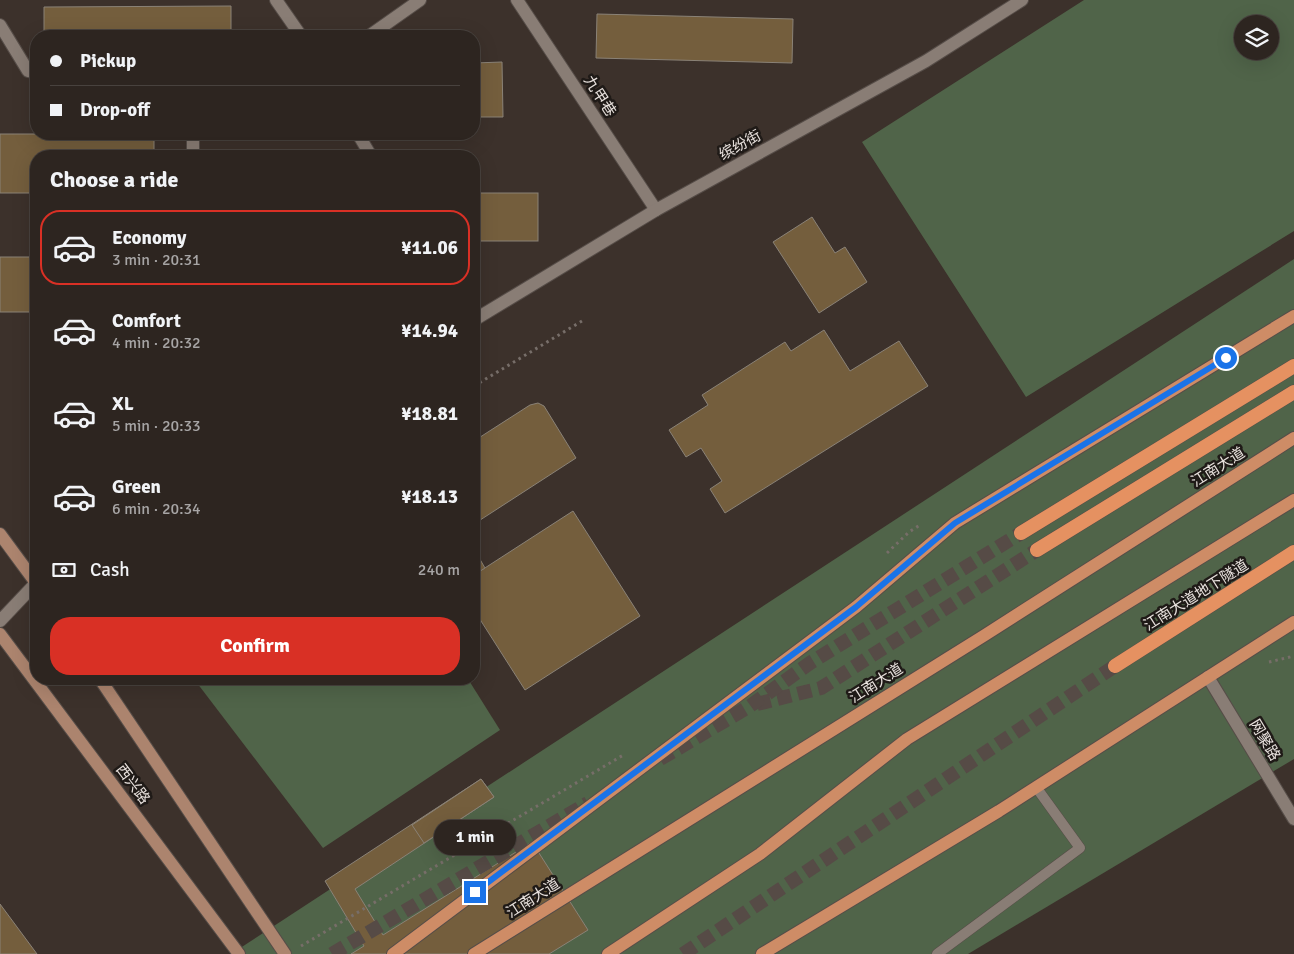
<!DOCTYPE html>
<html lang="en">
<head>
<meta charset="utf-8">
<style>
	body { margin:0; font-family:Signika,"Noto Sans SC",sans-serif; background:#352d29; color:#f1f3f6; height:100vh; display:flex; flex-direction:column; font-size:19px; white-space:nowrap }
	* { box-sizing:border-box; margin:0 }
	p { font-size:16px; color:#a7a5a5 }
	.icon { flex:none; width:28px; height:28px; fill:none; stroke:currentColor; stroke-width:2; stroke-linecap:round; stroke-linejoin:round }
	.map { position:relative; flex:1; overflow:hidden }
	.drawer { position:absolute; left:30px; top:150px; width:450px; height:535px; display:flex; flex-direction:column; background:#2d2520; border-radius:20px; box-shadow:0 5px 20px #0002,0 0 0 1px #48423e }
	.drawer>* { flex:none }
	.top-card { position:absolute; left:30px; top:30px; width:450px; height:110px; border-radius:20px; box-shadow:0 5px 20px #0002,0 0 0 1px #48423e; display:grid; align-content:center; height:110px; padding:0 20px; background:#2d2520 }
	.fabs { position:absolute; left:1234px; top:15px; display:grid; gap:10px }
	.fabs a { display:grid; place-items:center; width:45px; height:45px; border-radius:50%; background:#2d2520; box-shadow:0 5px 20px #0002,0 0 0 1px #48423e; font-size:25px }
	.end { position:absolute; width:22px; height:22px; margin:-11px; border:6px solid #1a73e8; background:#fff; box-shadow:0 0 0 2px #fff }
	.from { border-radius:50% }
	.bubble { position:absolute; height:35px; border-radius:18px; background:#2d2520; box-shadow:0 5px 20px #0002,0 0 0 1px #48423e; font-size:16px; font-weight:700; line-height:35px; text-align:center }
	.top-card b { display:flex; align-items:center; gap:18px; height:48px; font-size:19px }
	.top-card b+b { border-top:1px solid #48423e }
	.top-card i { width:12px; height:12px; background:#f1f3f6 }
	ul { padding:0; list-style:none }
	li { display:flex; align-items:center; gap:15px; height:75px; margin:0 10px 8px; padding:0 10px; border:2px solid transparent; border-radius:20px }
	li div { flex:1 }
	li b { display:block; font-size:19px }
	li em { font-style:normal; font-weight:700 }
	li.active { border-color:#d93025 }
	li>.icon { width:45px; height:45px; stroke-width:1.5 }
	h2 { padding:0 20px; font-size:22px; line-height:60px }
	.pay { display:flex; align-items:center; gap:12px; height:55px; padding:0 20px; font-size:19px }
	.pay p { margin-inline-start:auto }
	.action { display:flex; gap:10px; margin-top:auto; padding:10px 20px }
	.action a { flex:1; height:58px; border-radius:20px; background:#d93025; color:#fff; font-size:20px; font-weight:700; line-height:58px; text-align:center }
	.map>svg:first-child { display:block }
	.green { fill:#506449; fill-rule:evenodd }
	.building { fill:#745e3d; stroke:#8a8277 }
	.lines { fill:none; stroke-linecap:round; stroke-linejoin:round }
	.trunk-tunnel { stroke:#564b46; stroke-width:14; stroke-dasharray:14 7; stroke-linecap:butt }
	.service-casing { stroke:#564d48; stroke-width:11 }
	.minor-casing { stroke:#564d48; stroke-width:14 }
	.secondary-casing { stroke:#564d48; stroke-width:14 }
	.primary-casing { stroke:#564d48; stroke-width:14 }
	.trunk-casing { stroke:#564d48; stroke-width:15 }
	.path { stroke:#776e69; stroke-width:3; stroke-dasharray:2.5 4; stroke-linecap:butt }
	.service { stroke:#897d75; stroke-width:10 }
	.minor { stroke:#897d75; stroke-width:12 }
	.secondary { stroke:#ac846e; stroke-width:12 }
	.primary { stroke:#ce8c66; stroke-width:12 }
	.trunk { stroke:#e59161; stroke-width:14 }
	.route { stroke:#1a73e8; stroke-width:6 }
	.labels { text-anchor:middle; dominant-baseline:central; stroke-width:5; stroke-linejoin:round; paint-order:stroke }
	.street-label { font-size:15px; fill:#e8e1dd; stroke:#1f1a17 }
</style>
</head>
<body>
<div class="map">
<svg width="1294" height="954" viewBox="0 0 1294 954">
	<rect width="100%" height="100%" fill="#3c312b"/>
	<g class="green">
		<path d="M 1084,0 L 1294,0 L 1294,231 L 1026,397 L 862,142 ZM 1242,24 L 1270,24 L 1270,51 L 1242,51 Z"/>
		<polygon points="1294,259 1294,759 968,954 231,954"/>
		<polygon points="194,679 468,679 500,730 323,848"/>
	</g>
	<g class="building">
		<polygon points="231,6 231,36 44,36 44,7"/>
		<polygon points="597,14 793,19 792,63 596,58"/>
		<polygon points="502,62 503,117 474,117 474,63"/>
		<polygon points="0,134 154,134 154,156 36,156 36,193 0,193"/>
		<rect x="474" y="193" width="64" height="48"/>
		<polygon points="812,217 835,253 845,247 867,282 819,313 773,242"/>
		<rect x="0" y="257" width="36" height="55"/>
		<polygon points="824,330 850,371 899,341 928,386 725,513 710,489 722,481 701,448 686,457 669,430 708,405 702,395 785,342 791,351"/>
		<polygon points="538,403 544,406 576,458 474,524 474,441 530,405"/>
		<polygon points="573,511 640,616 525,690 474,610 474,575"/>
		<polygon points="474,549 485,568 474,575"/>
		<polygon points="481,779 494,797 355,889 383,935 532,842 588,930 549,954 351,954 364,946 325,881"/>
		<polygon points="481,779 494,797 424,843 412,825"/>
		<polygon points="0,904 37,954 0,954"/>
	</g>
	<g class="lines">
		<g class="trunk-tunnel">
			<polyline points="757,704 821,688 1037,550"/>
			<polyline points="660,759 750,706 810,663 1021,533"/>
			<polyline points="332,954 588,803"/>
			<polyline points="683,954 1115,666"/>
		</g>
		<g class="service-casing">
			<polyline id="service" points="937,954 1080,848 1036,787"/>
		</g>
		<g class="minor-casing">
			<g id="minor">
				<polyline points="276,0 301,36"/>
				<polyline points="517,0 656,210"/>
				<polyline points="0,25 28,71 36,72"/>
				<polyline points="369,36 420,0"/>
				<polyline points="193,134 193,156"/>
				<polyline points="358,134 371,156"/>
				<polyline points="474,320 656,210 926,61 1022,0"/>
				<polyline points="0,621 36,583"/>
				<polyline points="1208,677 1294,819"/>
			</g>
		</g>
		<g class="secondary-casing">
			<g id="secondary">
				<polyline points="0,534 36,583"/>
				<polyline points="0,634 239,954"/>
				<polyline points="100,679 285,954"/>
			</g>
		</g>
		<g class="primary-casing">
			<g id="primary">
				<polyline points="393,954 856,607 955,523 1294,316"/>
				<polyline points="474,954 985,635 1294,438"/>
				<polyline points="608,954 760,854 907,739 1294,500"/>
				<polyline points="762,954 999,811 1294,622"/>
			</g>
		</g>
		<g class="trunk-casing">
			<g id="trunk">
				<polyline points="1021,533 1294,366"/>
				<polyline points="1037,550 1294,392"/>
				<polyline points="1115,666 1294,552"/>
			</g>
		</g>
		<g class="path">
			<polyline points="474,386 582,321"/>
			<polyline points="887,553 909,532 920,525"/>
			<polyline points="1269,662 1294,656"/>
			<polyline points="301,946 625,754"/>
		</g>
		<use href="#service" class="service"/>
		<use href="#minor" class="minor"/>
		<use href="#secondary" class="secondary"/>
		<use href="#primary" class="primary"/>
		<use href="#trunk" class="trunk"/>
	</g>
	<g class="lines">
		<polyline class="route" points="475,892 856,607 955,523 1226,358"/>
	</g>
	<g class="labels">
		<g class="street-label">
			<text transform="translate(600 96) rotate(57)">九甲巷</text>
			<text transform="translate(740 145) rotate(-29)">缤纷街</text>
			<text transform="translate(1218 467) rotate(-32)">江南大道</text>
			<text transform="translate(1196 595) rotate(-32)">江南大道地下隧道</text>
			<text transform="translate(876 683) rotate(-32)">江南大道</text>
			<text transform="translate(1265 740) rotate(59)">网聚路</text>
			<text transform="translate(133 784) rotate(53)">西兴路</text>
			<text transform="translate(533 898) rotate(-32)">江南大道</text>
		</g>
	</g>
</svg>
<div class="fabs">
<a><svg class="icon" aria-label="layers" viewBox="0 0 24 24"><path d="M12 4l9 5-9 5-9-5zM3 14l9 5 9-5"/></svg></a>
</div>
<i class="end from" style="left:1226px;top:358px"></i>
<i class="end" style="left:475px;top:892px"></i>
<div class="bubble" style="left:434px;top:820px;width:82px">1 min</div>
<div class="top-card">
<b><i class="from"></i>Pickup</b>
<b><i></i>Drop-off</b>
</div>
<section class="drawer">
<h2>Choose a ride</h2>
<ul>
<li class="active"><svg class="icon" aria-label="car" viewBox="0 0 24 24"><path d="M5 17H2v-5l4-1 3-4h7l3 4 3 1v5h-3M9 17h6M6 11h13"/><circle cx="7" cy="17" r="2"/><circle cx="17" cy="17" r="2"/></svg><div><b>Economy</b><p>3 min · 20:31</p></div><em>¥11.06</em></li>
<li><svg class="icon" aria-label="car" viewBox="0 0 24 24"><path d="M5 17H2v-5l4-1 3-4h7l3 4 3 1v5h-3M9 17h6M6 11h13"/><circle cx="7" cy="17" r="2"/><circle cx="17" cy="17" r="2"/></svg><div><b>Comfort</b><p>4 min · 20:32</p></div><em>¥14.94</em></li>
<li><svg class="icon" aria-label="car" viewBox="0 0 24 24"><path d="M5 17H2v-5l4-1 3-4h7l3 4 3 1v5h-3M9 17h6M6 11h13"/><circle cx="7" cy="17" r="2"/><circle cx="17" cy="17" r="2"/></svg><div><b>XL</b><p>5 min · 20:33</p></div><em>¥18.81</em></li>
<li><svg class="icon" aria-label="car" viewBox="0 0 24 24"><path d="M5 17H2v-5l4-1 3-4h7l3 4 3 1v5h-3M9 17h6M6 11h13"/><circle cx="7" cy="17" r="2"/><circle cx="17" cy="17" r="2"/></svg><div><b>Green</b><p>6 min · 20:34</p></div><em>¥18.13</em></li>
</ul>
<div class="pay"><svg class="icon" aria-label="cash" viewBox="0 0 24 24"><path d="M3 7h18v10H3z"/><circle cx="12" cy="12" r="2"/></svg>Cash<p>240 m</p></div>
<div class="action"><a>Confirm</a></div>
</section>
</div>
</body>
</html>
